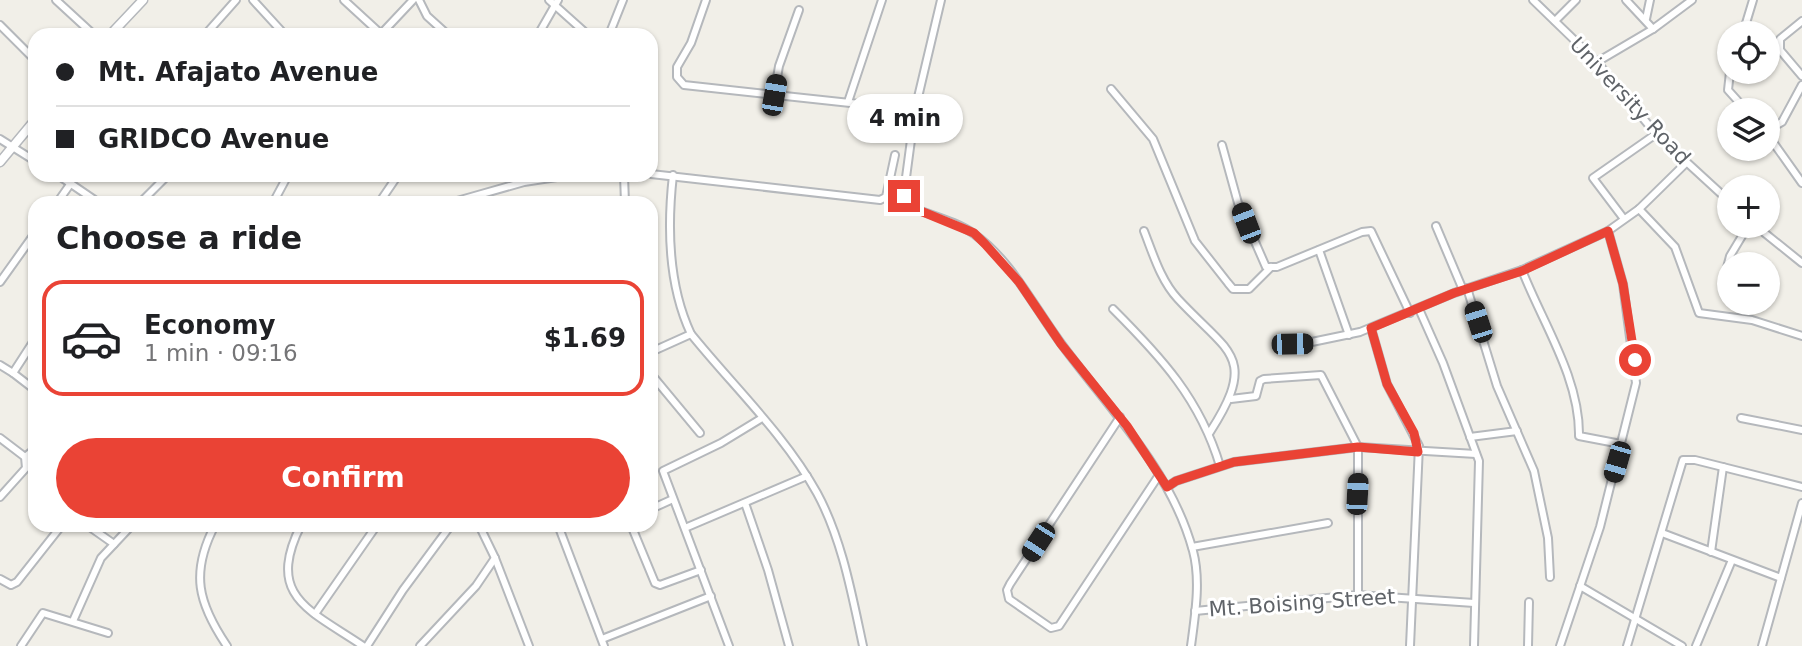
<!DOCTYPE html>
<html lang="en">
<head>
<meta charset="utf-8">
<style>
	body { margin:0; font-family:"DejaVu Sans",sans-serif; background:#f2f2f2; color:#202124; height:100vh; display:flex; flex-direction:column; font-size:26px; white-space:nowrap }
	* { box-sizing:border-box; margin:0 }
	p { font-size:23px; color:#757577 }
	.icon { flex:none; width:38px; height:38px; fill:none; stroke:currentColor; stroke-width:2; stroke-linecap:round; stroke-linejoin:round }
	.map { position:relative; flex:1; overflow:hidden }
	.drawer { position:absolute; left:28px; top:196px; width:630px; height:336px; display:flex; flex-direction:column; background:#fff; border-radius:21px; box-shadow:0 2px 5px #0004 }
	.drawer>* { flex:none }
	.hud { position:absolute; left:28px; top:28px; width:630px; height:154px; border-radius:21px; box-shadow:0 2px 5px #0004; display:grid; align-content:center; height:154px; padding:0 28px; background:#fff }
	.tools { position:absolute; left:1717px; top:21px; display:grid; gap:14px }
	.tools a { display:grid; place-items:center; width:63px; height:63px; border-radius:50%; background:#fff; box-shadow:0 2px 5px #0004; font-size:35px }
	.end { position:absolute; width:32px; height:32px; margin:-16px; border:9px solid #ea4335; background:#fff; box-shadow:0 0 0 4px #fff }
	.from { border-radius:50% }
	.bubble { position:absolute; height:49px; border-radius:24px; background:#fff; box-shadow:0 2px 5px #0004; font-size:23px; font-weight:800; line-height:49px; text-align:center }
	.car { position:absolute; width:21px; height:42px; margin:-21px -10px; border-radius:9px; box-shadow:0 0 5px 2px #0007; background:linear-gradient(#222 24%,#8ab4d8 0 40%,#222 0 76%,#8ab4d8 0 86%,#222 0) }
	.hud b { display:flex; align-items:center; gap:24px; height:66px; font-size:26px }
	.hud b+b { border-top:2px solid #e0e0e0 }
	.hud i { width:18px; height:18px; background:#202124 }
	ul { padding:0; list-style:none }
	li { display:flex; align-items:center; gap:21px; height:116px; margin:0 14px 10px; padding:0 14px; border:4px solid transparent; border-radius:21px }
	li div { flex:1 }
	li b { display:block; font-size:26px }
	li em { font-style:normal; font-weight:800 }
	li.active { border-color:#ea4335 }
	li>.icon { width:63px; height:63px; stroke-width:1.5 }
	h2 { padding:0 28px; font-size:32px; line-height:84px }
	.cta { display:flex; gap:14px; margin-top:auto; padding:14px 28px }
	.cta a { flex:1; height:80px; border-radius:42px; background:#ea4335; color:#fff; font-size:28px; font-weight:800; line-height:80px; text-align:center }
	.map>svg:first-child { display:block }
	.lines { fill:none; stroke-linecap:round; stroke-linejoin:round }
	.minor-casing { stroke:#b5b8bc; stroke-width:10 }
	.tertiary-casing { stroke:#b5b8bc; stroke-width:11 }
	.minor { stroke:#fff; stroke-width:6 }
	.tertiary { stroke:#fff; stroke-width:8 }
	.route { stroke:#ea4335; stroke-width:9 }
	.labels { text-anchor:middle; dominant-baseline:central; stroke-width:6; stroke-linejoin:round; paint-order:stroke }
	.street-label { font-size:21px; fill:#5f6368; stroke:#fff }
</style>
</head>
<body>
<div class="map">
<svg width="1802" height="646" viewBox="0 0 1802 646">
	<rect width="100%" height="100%" fill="#f1efe8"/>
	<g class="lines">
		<g class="minor-casing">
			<g id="minor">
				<polyline points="56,0 94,35"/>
				<polyline points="253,0 285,35"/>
				<polyline points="344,0 381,34 413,0"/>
				<polyline points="419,0 427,16 448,35"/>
				<polyline points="549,0 588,35"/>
				<polyline points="706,0 691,43 677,67 677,77 684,85 915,110"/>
				<path d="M 941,0 L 915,110 L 903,200 L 906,205 C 928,215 954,220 974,234 C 1011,260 1034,307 1060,342 C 1108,408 1171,469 1193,551 C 1201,581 1195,615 1191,646"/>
				<polyline points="1533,0 1597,62 1656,134 1729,201"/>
				<polyline points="1626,0 1653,29"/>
				<polyline points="1646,19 1650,0"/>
				<polyline points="1555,21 1576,0"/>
				<polyline points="1802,21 1780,39 1780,50 1802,76"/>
				<polyline points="0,25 35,60"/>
				<polyline points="1743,33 1753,0"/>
				<polyline points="205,35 236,0"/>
				<polyline points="538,35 558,0"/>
				<polyline points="609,35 623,0"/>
				<polyline points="1597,62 1653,29 1692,0"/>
				<polyline points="1730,72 1728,90 1746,110"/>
				<polyline points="1111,89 1153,139 1195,241 1228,283 1233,289 1249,289 1271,267"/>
				<polyline points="774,95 779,66 799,10"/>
				<polyline points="848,102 882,0"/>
				<polyline points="1768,130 1782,122 1802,85"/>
				<polyline points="1768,135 1802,183"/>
				<polyline points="0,139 35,161"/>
				<polyline points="1222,145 1238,203 1266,267 1277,267 1362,232 1371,231 1410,313"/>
				<polyline points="651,174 880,200 886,197 895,155"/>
				<polyline points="58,175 99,203"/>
				<polyline points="422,175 431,175"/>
				<polyline points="624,175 625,203"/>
				<path d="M 673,175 C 667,228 668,285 691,334 C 733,386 785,435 817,493 C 842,539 852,595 863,646"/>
				<polyline points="57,203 71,183"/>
				<polyline points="140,203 168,175"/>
				<polyline points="273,203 288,175"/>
				<polyline points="379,203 398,175"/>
				<polyline points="450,203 524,182 570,175"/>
				<polyline points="1639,209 1675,247 1699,313 1752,320 1802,336"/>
				<polyline points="1624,219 1593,178 1656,134"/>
				<polyline points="1436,226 1463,290"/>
				<polyline points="1756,226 1802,263"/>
				<path d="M 1144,231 C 1153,254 1161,281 1178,299 C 1228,353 1259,356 1210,432"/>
				<polyline points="1319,250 1349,335"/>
				<path d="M 1522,270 C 1542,322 1580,378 1579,436 L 1621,444"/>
				<polyline points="0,282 35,233"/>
				<polyline points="1723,283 1730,256 1748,226"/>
				<polyline points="1467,288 1497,386 1534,471 1548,538 1550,577"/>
				<path d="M 1113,309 C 1161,357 1200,399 1220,466"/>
				<polyline points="1419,309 1443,363 1479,461 1474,646"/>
				<polyline points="1371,328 1387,384 1419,446 1410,646"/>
				<polyline points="1278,344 1307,343 1360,332 1454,293 1522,270 1608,231 1639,209 1686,163"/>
				<polyline points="651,352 691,334"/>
				<polyline points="0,365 13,373 35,339"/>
				<polyline points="13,373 35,390"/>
				<polyline points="651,374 700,433"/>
				<polyline points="1231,399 1256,396 1260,381 1264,379 1321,375 1358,447 1358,595"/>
				<polyline points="1120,417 1010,584 1007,590 1009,599 1051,628 1059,626 1159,475"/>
				<polyline points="1741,418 1802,430"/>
				<polyline points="1470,437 1517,431"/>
				<polyline points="0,438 25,457 26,468 0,497"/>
				<polyline points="25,457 35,449"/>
				<polyline points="1167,487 1176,481 1234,462 1358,447 1476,454"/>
				<polyline points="745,503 768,570 789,646"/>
				<polyline points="651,509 673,499"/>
				<polyline points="87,525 114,544"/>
				<path d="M 215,525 C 190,573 198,603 227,646"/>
				<path d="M 301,525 C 265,597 310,610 363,646"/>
				<polyline points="479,525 495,558 529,646"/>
				<polyline points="558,525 604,646"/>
				<polyline points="631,525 655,583 660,585 701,570"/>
				<polyline points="685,528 807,476"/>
				<polyline points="1662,533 1781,578"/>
				<polyline points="1192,547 1328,523"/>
				<polyline points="1711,552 1723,467"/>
				<polyline points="0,579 11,585 17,582 62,525"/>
				<polyline points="1580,586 1682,646"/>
				<polyline points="1195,611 1358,595 1474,603"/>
				<polyline points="315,614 377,525"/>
				<polyline points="73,621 101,558 132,525"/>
				<polyline points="602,639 711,596"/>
				<polyline points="21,646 43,613 108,633"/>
				<polyline points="367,646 403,590 451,525"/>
				<polyline points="420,646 476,586 495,558"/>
				<polyline points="729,646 663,471 721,443 762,418"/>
				<polyline points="1528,646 1529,602"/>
				<polyline points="1560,646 1600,527 1636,383 1623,284 1608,231"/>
				<polyline points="1627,646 1683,460 1695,460 1802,487"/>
				<polyline points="1696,646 1732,560"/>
				<polyline points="1762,646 1802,503"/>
			</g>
		</g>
		<g class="tertiary-casing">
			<g id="tertiary">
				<polyline points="110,35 143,0"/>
				<polyline points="0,162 35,120"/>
			</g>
		</g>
		<use href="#minor" class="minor"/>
		<use href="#tertiary" class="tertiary"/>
	</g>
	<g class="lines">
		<polyline class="route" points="904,196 906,205 974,233 985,244 1019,282 1061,344 1127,426 1167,487 1176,481 1234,462 1358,447 1418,452 1414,433 1387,384 1371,328 1454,293 1522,271 1608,231 1623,284 1635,360"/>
	</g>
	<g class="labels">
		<g class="street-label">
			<text transform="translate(1630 101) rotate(47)">University Road</text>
			<text transform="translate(1302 603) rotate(-4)">Mt. Boising Street</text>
		</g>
	</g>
</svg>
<div class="tools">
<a><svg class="icon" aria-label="locate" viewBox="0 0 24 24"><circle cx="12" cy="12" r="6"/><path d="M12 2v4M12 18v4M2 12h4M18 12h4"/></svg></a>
<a><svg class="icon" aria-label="layers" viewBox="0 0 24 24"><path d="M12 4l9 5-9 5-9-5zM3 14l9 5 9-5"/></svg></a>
<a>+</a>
<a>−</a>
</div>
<i class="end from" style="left:1635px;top:360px"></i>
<i class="end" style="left:904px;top:196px"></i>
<div class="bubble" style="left:847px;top:94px;width:116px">4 min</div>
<i class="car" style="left:774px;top:95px;rotate:10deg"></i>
<i class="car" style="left:1246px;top:223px;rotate:339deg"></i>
<i class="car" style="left:1478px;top:322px;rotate:342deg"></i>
<i class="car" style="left:1292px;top:344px;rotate:89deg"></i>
<i class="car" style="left:1617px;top:462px;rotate:196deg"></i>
<i class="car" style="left:1357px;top:494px;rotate:3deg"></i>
<i class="car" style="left:1038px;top:542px;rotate:213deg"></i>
<div class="hud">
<b><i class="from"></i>Mt. Afajato Avenue</b>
<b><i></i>GRIDCO Avenue</b>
</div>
<section class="drawer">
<h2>Choose a ride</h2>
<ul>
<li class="active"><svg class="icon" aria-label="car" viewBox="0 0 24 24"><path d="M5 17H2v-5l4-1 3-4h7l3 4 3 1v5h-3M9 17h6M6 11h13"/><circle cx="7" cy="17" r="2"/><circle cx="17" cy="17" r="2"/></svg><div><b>Economy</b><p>1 min · 09:16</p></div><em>$1.69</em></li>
</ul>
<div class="cta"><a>Confirm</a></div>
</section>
</div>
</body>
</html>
